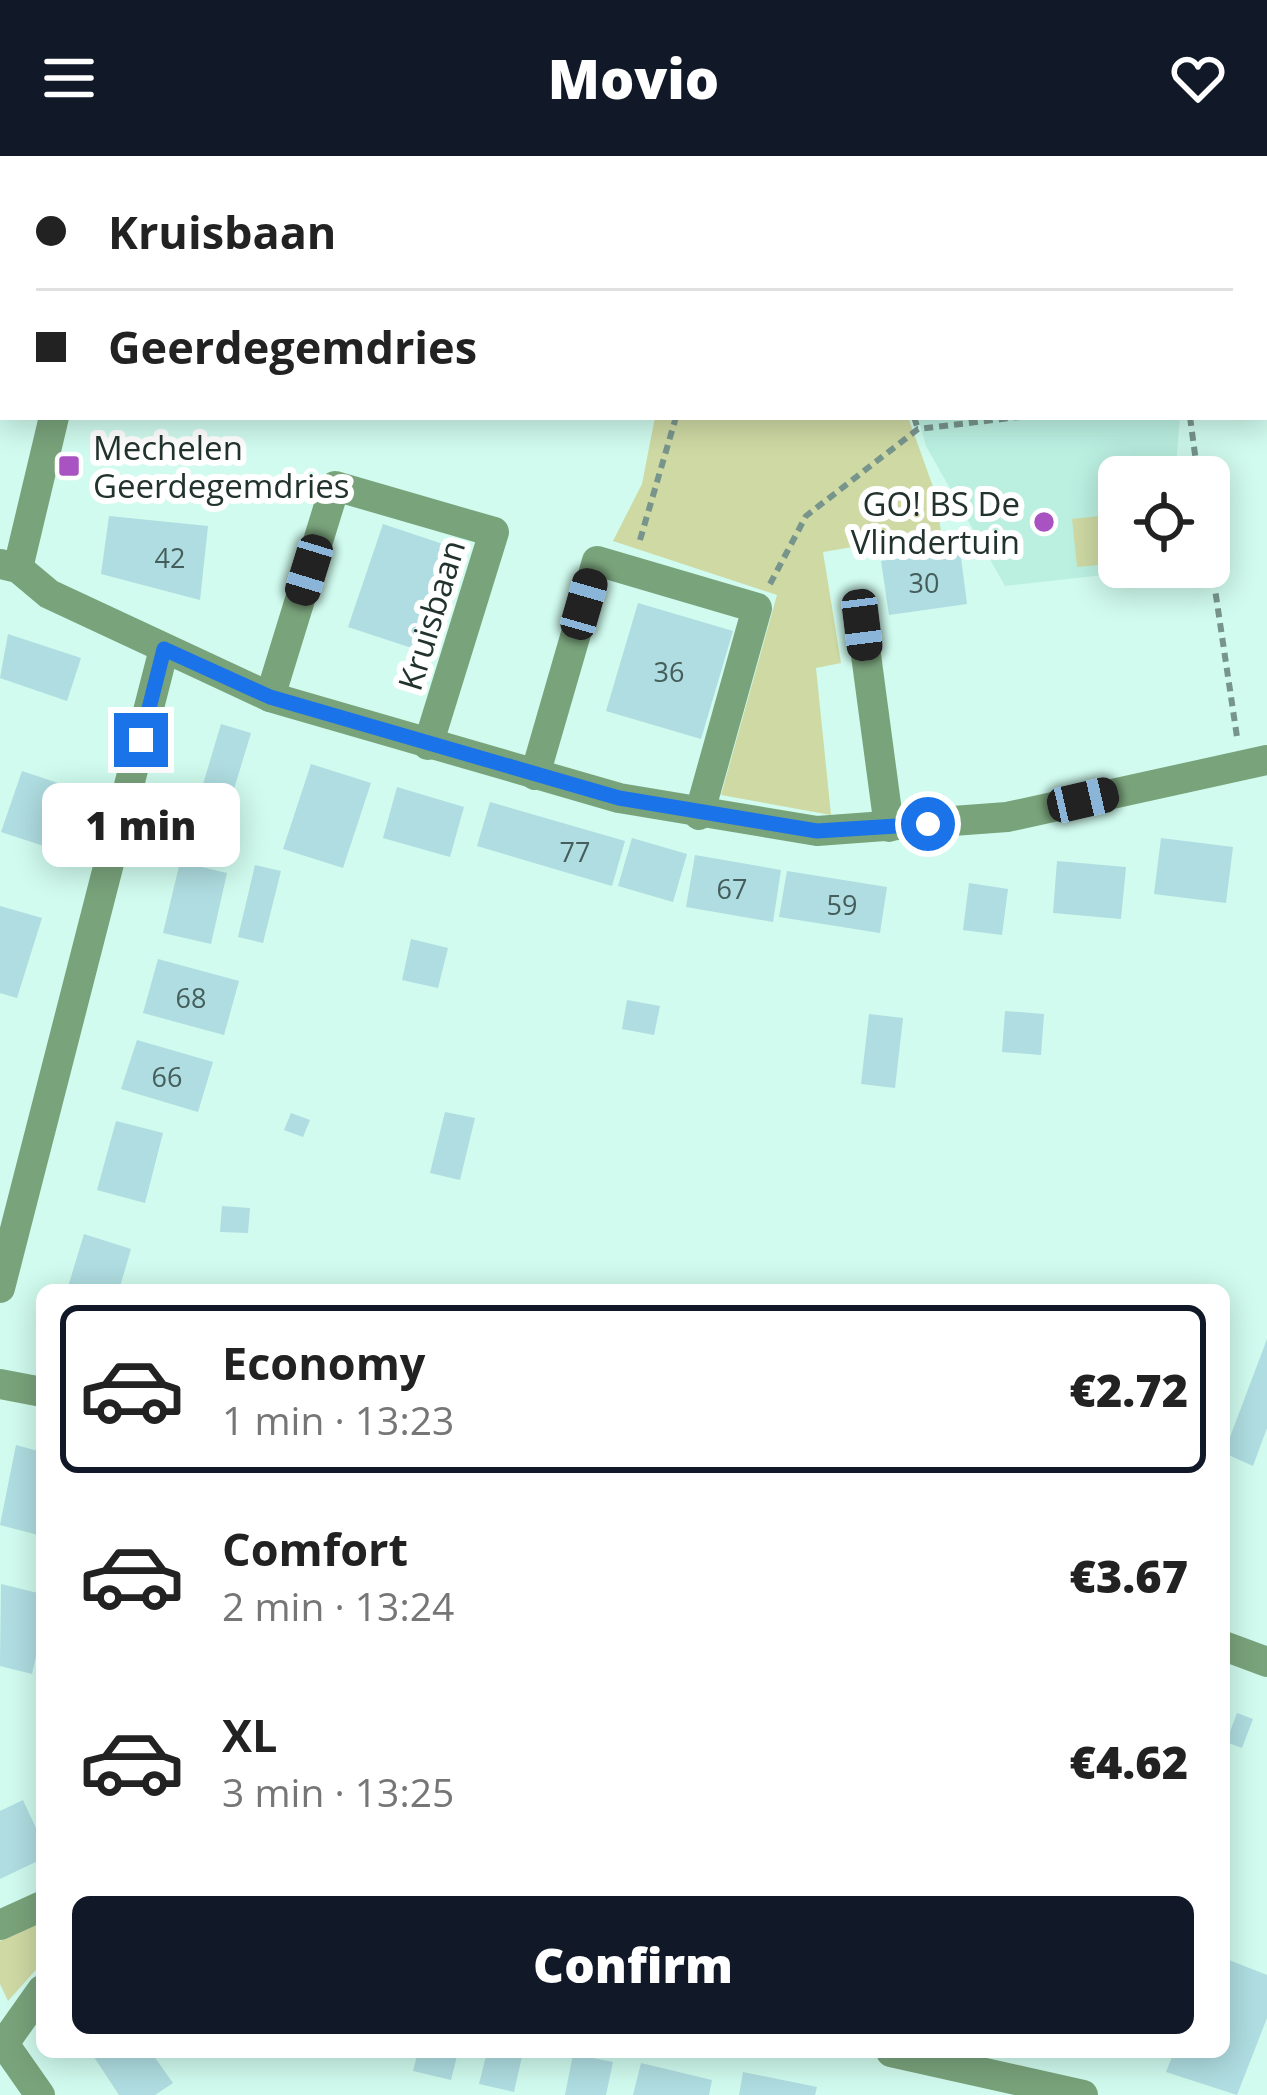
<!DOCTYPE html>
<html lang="en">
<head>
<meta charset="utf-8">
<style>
	body { margin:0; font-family:"Open Sans",sans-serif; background:#f2f2f2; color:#222; height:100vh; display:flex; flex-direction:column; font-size:45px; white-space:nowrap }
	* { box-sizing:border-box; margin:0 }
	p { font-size:39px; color:#767676 }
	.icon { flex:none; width:66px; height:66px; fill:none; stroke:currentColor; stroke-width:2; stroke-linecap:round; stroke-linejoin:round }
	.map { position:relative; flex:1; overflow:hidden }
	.details { position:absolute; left:36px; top:1128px; width:1194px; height:774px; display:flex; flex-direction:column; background:#fff; border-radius:18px; box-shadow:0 6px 30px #0003 }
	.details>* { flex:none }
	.guide { position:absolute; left:0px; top:0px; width:1269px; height:264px; box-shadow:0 6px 30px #0003; display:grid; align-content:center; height:264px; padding:0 36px; background:#fff }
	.tools { position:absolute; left:1098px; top:300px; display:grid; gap:24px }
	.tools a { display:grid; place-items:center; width:132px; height:132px; border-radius:18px; background:#fff; box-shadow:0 6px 30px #0003; font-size:60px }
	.end { position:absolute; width:54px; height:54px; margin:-27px; border:15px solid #1a73e8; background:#fff; box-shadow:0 0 0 6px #fff }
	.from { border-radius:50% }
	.bubble { position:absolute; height:84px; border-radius:18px; background:#fff; box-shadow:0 6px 30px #0003; font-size:39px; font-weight:800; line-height:84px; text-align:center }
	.car { position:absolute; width:36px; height:72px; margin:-36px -18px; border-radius:15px; box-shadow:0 0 9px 3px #0007; background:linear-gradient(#222 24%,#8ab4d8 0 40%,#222 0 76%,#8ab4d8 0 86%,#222 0) }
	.guide b { display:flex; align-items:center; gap:42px; height:114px; font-size:45px }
	.guide b+b { border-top:3px solid #e0e0e0 }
	.guide i { width:30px; height:30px; background:#222 }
	ul { padding:21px 0 0; list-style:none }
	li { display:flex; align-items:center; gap:36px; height:168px; margin:0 24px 18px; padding:0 12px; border:6px solid transparent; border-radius:18px }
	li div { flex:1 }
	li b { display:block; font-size:45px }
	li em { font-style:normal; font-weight:800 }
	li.selected { border-color:#111827 }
	li>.icon { width:108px; height:108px; stroke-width:1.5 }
	.button { display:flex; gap:24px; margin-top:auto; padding:24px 36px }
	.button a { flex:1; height:138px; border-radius:18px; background:#111827; color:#fff; font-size:48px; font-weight:800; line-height:138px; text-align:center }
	header { display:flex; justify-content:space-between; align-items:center; height:156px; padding:0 36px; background:#111827; color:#fff; font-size:54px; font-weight:800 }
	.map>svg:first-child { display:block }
	.built { fill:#bbf0e1 }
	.green { fill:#ced9a4 }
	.building { fill:#afdde1 }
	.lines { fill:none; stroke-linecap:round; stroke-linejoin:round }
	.path { stroke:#78958c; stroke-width:6; stroke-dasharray:9 6; stroke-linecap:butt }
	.minor { stroke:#79a37b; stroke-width:30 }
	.route { stroke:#1a73e8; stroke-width:15 }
	.poi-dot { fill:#a853c1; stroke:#fff; stroke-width:4.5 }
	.labels { text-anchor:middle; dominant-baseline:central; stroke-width:12; stroke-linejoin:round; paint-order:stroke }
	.number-label { font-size:27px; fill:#455e5b }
	.poi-label { font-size:33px; fill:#22332e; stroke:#fff; text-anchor:start }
	.street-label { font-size:33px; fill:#22332e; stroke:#fff }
</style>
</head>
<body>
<header><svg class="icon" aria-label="menu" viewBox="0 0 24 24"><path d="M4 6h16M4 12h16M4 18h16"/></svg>Movio<svg class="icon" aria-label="heart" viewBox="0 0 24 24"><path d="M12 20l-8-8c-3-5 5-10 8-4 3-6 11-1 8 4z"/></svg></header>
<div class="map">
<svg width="1267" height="1939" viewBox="0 0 1267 1939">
	<rect width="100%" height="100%" fill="#d0fbee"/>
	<polygon class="built" points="918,261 1180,261 1175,321 1119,321 1119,411 1167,412 1005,430 926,290"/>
	<g class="green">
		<polygon points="655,261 908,261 936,339 941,376 823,396 841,507 816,512 831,659 721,639 777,439 613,385 642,328"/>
		<polygon points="1119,358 1119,407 1077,411 1072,363"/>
		<polygon points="42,1764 42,1807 8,1845 0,1828 0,1785"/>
	</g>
	<g class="building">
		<polygon points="109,360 208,370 200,444 101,418"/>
		<polygon points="383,368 464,395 430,498 348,471"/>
		<polygon points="960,394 967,448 889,459 881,405"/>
		<polygon points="638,447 733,475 701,583 606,555"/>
		<polygon points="8,478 81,502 67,545 0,522"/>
		<polygon points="221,568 251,577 231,643 201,635"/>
		<polygon points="311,608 371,627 343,712 283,693"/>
		<polygon points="22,615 82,635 62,696 1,676"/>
		<polygon points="397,631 464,651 450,701 383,682"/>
		<polygon points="490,646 625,685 612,730 477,690"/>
		<polygon points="632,682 687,698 673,746 618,730"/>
		<polygon points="1161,682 1233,691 1226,747 1154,738"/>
		<polygon points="695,699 781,714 773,766 686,751"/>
		<polygon points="1057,705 1126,711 1121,763 1053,757"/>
		<polygon points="180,706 227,717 211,788 163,777"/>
		<polygon points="255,709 281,715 263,787 238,781"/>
		<polygon points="787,715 887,731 880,777 779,761"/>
		<polygon points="969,727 1008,733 1002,779 963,774"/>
		<polygon points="0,750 42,762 17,842 0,837"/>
		<polygon points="411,783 448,792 438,832 402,824"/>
		<polygon points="158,803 239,825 224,879 143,857"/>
		<polygon points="627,844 660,850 654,879 622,873"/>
		<polygon points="1005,855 1044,858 1041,899 1002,896"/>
		<polygon points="869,858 903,862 895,932 861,928"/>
		<polygon points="137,884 213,906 198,956 121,933"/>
		<polygon points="445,956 475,962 460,1024 430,1017"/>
		<polygon points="291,957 310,964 303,981 284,974"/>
		<polygon points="116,965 163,977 145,1047 97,1034"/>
		<polygon points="222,1050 250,1052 248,1077 220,1076"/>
		<polygon points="84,1078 131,1093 119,1134 67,1134"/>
		<polygon points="1267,1183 1267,1272 1253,1310 1224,1297"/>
		<polygon points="16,1289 42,1296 42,1380 0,1369"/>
		<polygon points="1,1428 42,1438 42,1474 32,1518 0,1510"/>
		<polygon points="1237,1557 1253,1563 1242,1592 1226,1586"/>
		<polygon points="23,1644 42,1685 42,1703 0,1723 0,1655"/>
		<polygon points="1224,1802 1267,1819 1267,1862 1237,1939 1166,1916 1174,1896 1224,1896"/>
		<polygon points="101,1896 151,1896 173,1927 155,1939 119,1939 94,1901"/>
		<polygon points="418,1896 458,1896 451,1924 413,1915"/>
		<polygon points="487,1896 523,1896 514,1936 479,1928"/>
		<polygon points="573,1898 613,1906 606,1939 565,1939"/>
		<polygon points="641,1907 712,1924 709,1939 633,1939"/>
		<polygon points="743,1916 817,1931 815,1939 739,1939"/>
	</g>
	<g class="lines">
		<g class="path">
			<polyline points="914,261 918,273"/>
			<polyline points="1190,261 1198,321"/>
			<polyline points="640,384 676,261"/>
			<polyline points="1209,393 1237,581"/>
			<polyline points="770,428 806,360 918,273 1019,261"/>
		</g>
		<g class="minor">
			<polyline points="703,0 703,3"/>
			<polyline points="90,3 91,0"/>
			<polyline points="318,3 319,0"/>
			<polyline points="563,3 563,0"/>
			<polyline points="784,3 788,0"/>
			<polyline points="1266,110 1267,110"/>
			<polyline points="1266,149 1267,149"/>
			<polyline points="0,408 18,412 49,438 270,541 619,642 817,675 1007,661 1267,604"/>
			<polyline points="18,412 54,261"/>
			<polyline points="862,469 889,671"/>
			<polyline points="270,541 335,330 494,376 428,589"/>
			<polyline points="535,619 597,405 757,452 699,659"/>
			<polyline points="0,1132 164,493"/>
			<polyline points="0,1228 42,1236"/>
			<polyline points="1224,1490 1267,1506"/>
			<polyline points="0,1769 42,1750"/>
			<polyline points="0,1882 40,1939"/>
			<polyline points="3,1889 42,1834"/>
			<polyline points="891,1896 1083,1939"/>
		</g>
	</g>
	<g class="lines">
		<polyline class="route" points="141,584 164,493 270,541 619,642 817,675 928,668"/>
	</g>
	<g class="poi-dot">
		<rect x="57" y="298" width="24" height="24" rx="6"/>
		<circle cx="1044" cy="366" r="12"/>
	</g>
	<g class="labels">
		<g class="number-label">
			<text x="170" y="401">42</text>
			<text x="924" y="426">30</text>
			<text x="669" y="515">36</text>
			<text x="575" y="695">77</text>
			<text x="732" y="732">67</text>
			<text x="842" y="748">59</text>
			<text x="191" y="841">68</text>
			<text x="167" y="920">66</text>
		</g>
		<g class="poi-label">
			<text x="93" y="291">Mechelen<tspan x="93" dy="38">Geerdegemdries</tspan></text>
			<text x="1020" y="347" text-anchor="end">GO! BS De<tspan x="1020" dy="38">Vlindertuin</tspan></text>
		</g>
		<g class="street-label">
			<text transform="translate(431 459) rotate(-73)">Kruisbaan</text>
		</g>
	</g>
</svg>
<div class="tools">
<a><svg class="icon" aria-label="locate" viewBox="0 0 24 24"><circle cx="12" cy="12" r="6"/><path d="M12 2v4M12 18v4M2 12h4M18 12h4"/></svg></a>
</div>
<i class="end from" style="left:928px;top:668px"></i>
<i class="end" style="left:141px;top:584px"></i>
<div class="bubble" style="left:42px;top:627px;width:198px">1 min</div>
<i class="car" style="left:309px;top:414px;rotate:197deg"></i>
<i class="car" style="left:584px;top:448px;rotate:16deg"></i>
<i class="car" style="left:862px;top:469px;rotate:173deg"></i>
<i class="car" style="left:1083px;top:644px;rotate:77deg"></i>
<div class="guide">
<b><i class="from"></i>Kruisbaan</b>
<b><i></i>Geerdegemdries</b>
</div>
<section class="details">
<ul>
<li class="selected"><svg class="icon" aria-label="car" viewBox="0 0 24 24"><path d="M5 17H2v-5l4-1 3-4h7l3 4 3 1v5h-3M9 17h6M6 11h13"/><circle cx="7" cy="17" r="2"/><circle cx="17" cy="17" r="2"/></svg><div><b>Economy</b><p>1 min · 13:23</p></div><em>€2.72</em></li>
<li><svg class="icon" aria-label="car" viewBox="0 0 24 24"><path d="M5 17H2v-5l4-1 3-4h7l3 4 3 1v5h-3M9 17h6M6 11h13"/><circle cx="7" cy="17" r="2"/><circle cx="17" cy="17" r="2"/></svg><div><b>Comfort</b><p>2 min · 13:24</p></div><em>€3.67</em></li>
<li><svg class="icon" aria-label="car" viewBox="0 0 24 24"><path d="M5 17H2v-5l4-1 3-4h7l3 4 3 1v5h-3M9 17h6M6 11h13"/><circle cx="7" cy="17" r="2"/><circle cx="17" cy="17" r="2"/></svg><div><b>XL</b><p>3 min · 13:25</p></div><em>€4.62</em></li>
</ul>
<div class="button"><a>Confirm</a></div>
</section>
</div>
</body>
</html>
